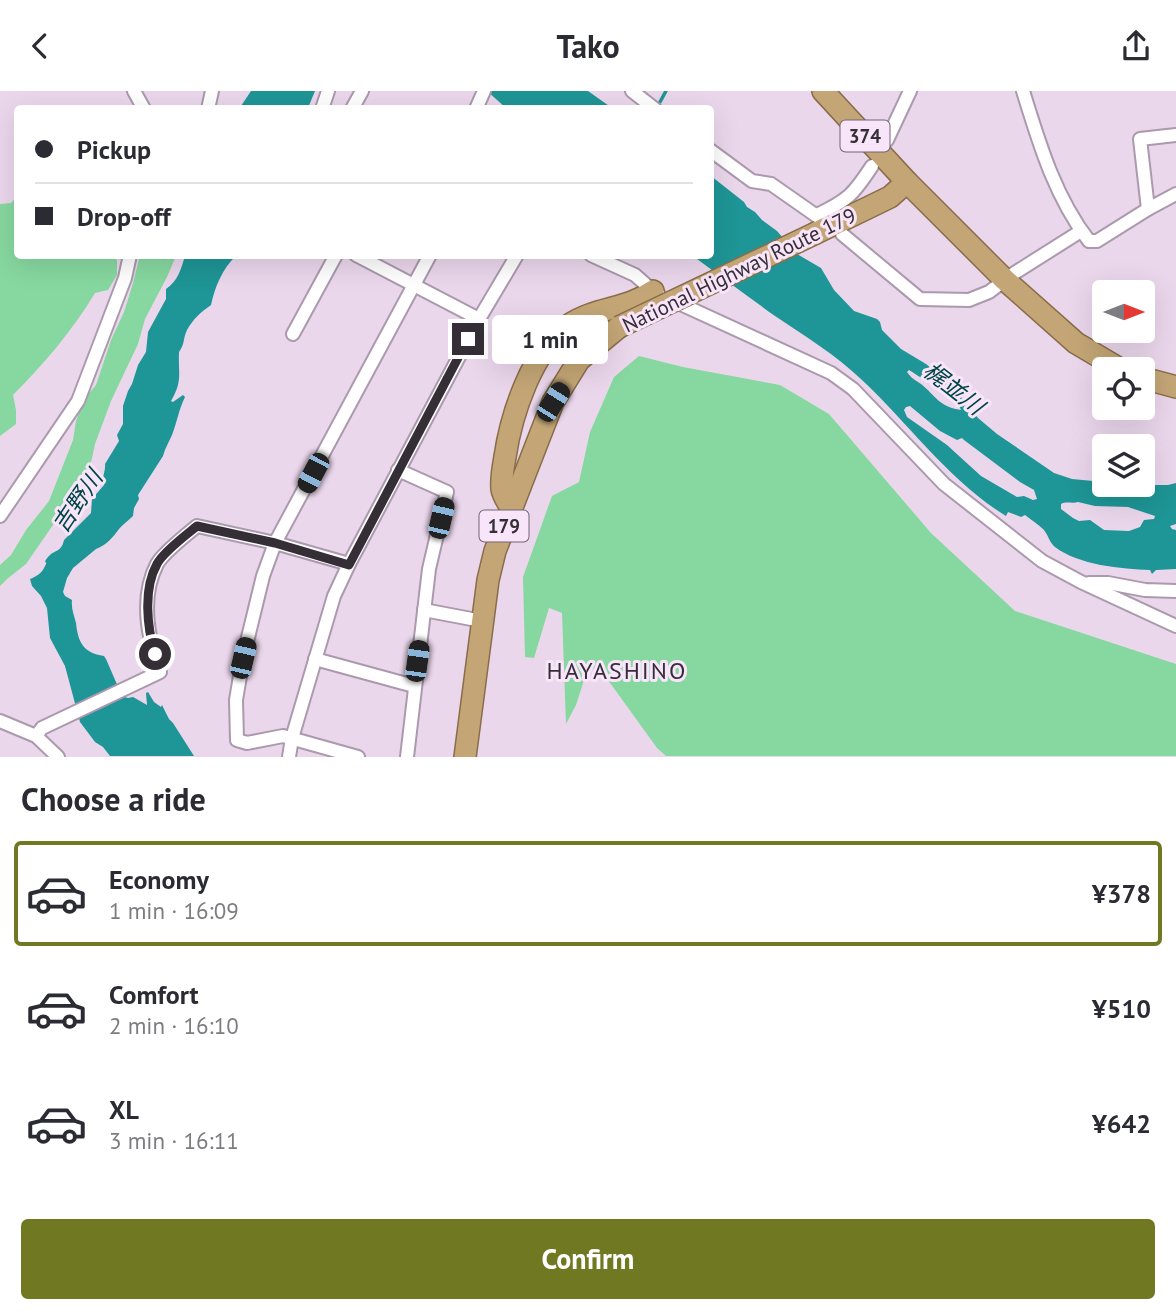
<!DOCTYPE html>
<html lang="en">
<head>
<meta charset="utf-8">
<style>
	body { margin:0; font-family:"PT Sans","Noto Sans JP",sans-serif; background:#f7f7f7; color:#2b2b33; height:100vh; display:flex; flex-direction:column; font-size:26px; white-space:nowrap }
	* { box-sizing:border-box; margin:0 }
	p { font-size:23px; color:#7c7c81 }
	.icon { flex:none; width:38px; height:38px; fill:none; stroke:currentColor; stroke-width:2; stroke-linecap:round; stroke-linejoin:round }
	.map { position:relative; height:666px; overflow:hidden }
	.side { display:flex; flex-direction:column; background:#fff; flex:1 }
	.side>* { flex:none }
	.banner { position:absolute; left:14px; top:14px; width:700px; height:154px; border-radius:7px; box-shadow:0 7px 28px #0002; display:grid; align-content:center; height:154px; padding:0 21px; background:#fff }
	.needle { width:46px; rotate:90deg }
	.buttons { position:absolute; left:1092px; top:189px; display:grid; gap:14px }
	.buttons a { display:grid; place-items:center; width:63px; height:63px; border-radius:7px; background:#fff; box-shadow:0 7px 28px #0002; font-size:35px }
	.end { position:absolute; width:32px; height:32px; margin:-16px; border:9px solid #352e36; background:#fff; box-shadow:0 0 0 4px #fff }
	.from { border-radius:50% }
	.bubble { position:absolute; height:49px; border-radius:7px; background:#fff; box-shadow:0 7px 28px #0002; font-size:23px; font-weight:800; line-height:49px; text-align:center }
	.car { position:absolute; width:21px; height:42px; margin:-21px -10px; border-radius:9px; box-shadow:0 0 5px 2px #0007; background:linear-gradient(#222 24%,#8ab4d8 0 40%,#222 0 76%,#8ab4d8 0 86%,#222 0) }
	.banner b { display:flex; align-items:center; gap:24px; height:66px; font-size:26px }
	.banner b+b { border-top:2px solid #e1e1e2 }
	.banner i { width:18px; height:18px; background:#2b2b33 }
	ul { padding:0; list-style:none }
	li { display:flex; align-items:center; gap:21px; height:105px; margin:0 14px 10px; padding:0 7px; border:4px solid transparent; border-radius:7px }
	li div { flex:1 }
	li b { display:block; font-size:26px }
	li em { font-style:normal; font-weight:800 }
	li.active { border-color:#707822 }
	li>.icon { width:63px; height:63px; stroke-width:1.5 }
	h2 { padding:0 21px; font-size:32px; line-height:84px }
	.button { display:flex; gap:14px; margin-top:auto; padding:14px 21px }
	.button a { flex:1; height:80px; border-radius:7px; background:#707822; color:#fff; font-size:28px; font-weight:800; line-height:80px; text-align:center }
	header { display:flex; justify-content:space-between; align-items:center; height:91px; padding:0 21px; background:#fff; font-size:32px; font-weight:800 }
	.map>svg:first-child { display:block }
	.green { fill:#87d8a0 }
	.water { fill:#1e9596; fill-rule:evenodd }
	.lines { fill:none; stroke-linecap:round; stroke-linejoin:round }
	.stream { stroke:#1e9596; stroke-width:3.5 }
	.minor-casing { stroke:#ab99ad; stroke-width:16 }
	.trunk-casing { stroke:#896d4a; stroke-width:24 }
	.minor { stroke:#fff; stroke-width:12 }
	.trunk { stroke:#c4a676; stroke-width:21 }
	.trunk-bridge-casing { stroke:#896d4a; stroke-width:24; stroke-linecap:butt }
	.trunk-bridge { stroke:#c4a676; stroke-width:21 }
	.route { stroke:#352e36; stroke-width:9 }
	.labels { text-anchor:middle; dominant-baseline:central; stroke-width:6; stroke-linejoin:round; paint-order:stroke }
	.shield { fill:#f8e5fa; stroke:#706571; stroke-width:2 }
	.shield-label { font-size:19px; font-weight:bold; fill:#352e36 }
	.street-label { font-size:21px; fill:#352e36; stroke:#f8e5fa }
	.water-label { font-size:23px; font-style:italic; fill:#004545; stroke:#f8e5fa }
	.quarter-label { font-size:24px; letter-spacing:2px; fill:#352e36; stroke:#f8e5fa }
</style>
</head>
<body>
<header><svg class="icon" aria-label="back" viewBox="0 0 24 24"><path d="M15 5l-7 7 7 7"/></svg>Tako<svg class="icon" aria-label="share" viewBox="0 0 24 24"><path d="M12 15V3M7 8l5-5 5 5M5 13v7h14v-7"/></svg></header>
<div class="map">
<svg width="1176" height="666" viewBox="0 0 1176 666">
	<rect width="100%" height="100%" fill="#ebd7ec"/>
	<g class="green">
		<path d="M 17,105 L 18,164 L 110,165 L 117,169 L 117,184 L 108,199 L 95,202 C 73,239 43,274 13,304 L 16,319 L 16,333 L 0,345 L 0,113 L 11,112 Z"/>
		<polygon points="140,164 176,165 167,186 145,228 138,253 111,310 95,353 87,390 69,421 53,434 26,473 7,488 0,495 0,474 11,464 26,439 49,410 73,349 76,330 85,307 96,294 111,249 124,221 133,192"/>
		<polygon points="639,265 683,276 780,294 829,323 931,442 1015,520 1176,573 1176,665 666,665 657,657 600,578 588,577 576,614 566,633 562,522 549,517 534,567 525,566 523,486 552,405 579,391 590,341 614,286"/>
	</g>
	<g class="water">
		<polygon points="251,0 315,0 308,17 242,17 241,15"/>
		<polygon points="487,0 588,0 612,17 506,17"/>
		<path d="M 711,85 L 744,111 L 747,116 L 755,121 L 762,129 L 777,140 L 797,163 L 821,177 L 834,199 L 854,220 L 877,228 L 880,231 L 882,239 L 901,258 L 926,273 L 952,294 L 978,327 L 997,343 L 1054,382 L 1072,388 L 1104,391 L 1104,394 L 1168,394 L 1176,392 L 1176,433 L 1170,435 L 1172,438 L 1176,439 L 1176,478 L 1156,479 L 1152,483 L 1150,479 C 1122,478 1078,474 1055,456 C 1049,451 1048,443 1043,438 C 1038,433 1031,429 1025,424 L 1021,426 L 1008,421 L 1006,425 C 949,390 910,334 862,289 C 836,264 805,245 775,225 C 747,205 720,185 693,165 L 710,164 ZM 909,279 L 923,288 L 932,286 L 957,310 L 961,319 C 939,316 936,305 921,293 C 915,289 911,287 907,281 ZM 910,315 L 940,340 L 957,349 L 962,347 L 964,349 L 1020,391 L 1034,399 L 1037,408 L 1033,409 L 1024,405 L 1017,406 L 981,385 L 947,354 L 907,326 L 904,319 L 906,316 ZM 1078,411 L 1095,415 L 1128,416 L 1155,425 L 1154,428 L 1144,429 L 1140,436 L 1129,440 L 1104,439 L 1090,429 L 1079,430 L 1073,427 L 1061,418 L 1061,413 C 1066,410 1073,413 1078,411 Z"/>
		<path d="M 185,165 L 236,165 C 222,178 215,196 211,214 C 201,221 193,228 187,239 C 183,247 185,253 179,261 C 178,282 183,290 171,310 L 173,311 L 183,304 L 185,306 C 179,318 177,331 172,344 C 169,351 165,357 163,365 L 138,404 L 139,408 L 134,417 L 133,425 C 129,429 123,433 119,438 C 113,446 107,454 96,458 L 73,477 L 67,487 L 63,501 L 65,505 L 72,509 C 71,518 74,524 76,532 C 78,551 83,562 104,565 L 106,568 L 122,605 L 128,607 L 133,606 L 147,614 L 146,602 L 148,601 L 154,611 L 161,616 L 162,614 L 169,628 L 173,632 L 194,665 L 110,665 L 103,656 L 95,651 L 80,631 L 65,575 L 50,547 L 47,517 L 41,505 L 32,495 L 30,488 C 35,486 42,482 44,477 C 50,467 41,475 48,466 C 55,458 61,462 64,449 L 91,422 L 92,408 L 104,394 C 101,386 106,380 105,373 L 119,350 L 117,344 L 123,333 L 123,315 L 128,300 L 132,293 L 138,274 L 146,261 L 148,241 L 166,208 L 166,198 C 178,190 181,178 185,165 Z"/>
	</g>
	<g class="lines">
		<polyline class="stream" points="660,11 666,0"/>
		<g class="minor-casing">
			<g id="minor">
				<polyline points="134,0 144,18"/>
				<polyline points="632,0 655,18"/>
				<path d="M 1023,0 C 1039,52 1055,106 1089,150 L 1097,150 L 1148,118 L 1176,103"/>
				<polyline points="208,18 212,0"/>
				<polyline points="322,18 328,0"/>
				<polyline points="352,18 362,0"/>
				<polyline points="476,18 484,0"/>
				<polyline points="887,49 910,0"/>
				<polyline points="710,59 752,90 771,93 821,128"/>
				<polyline points="1148,118 1140,48 1176,44"/>
				<path d="M 817,124 C 848,109 853,104 872,75"/>
				<polyline points="842,143 920,208 969,209 989,201 1013,183 1081,140"/>
				<polyline points="356,164 479,228"/>
				<polyline points="591,164 635,184 653,200 658,202"/>
				<polyline points="674,210 831,282 853,298 944,393 1042,470 1081,491 1176,535"/>
				<polyline points="293,243 336,164"/>
				<polyline points="398,379 447,401 429,478 407,666"/>
				<polyline points="0,425 78,310 125,187 130,164"/>
				<polyline points="1089,492 1108,492 1145,499 1176,500"/>
				<polyline points="424,519 482,530"/>
				<polyline points="315,568 414,595"/>
				<polyline points="0,630 36,645 58,666"/>
				<path d="M 36,645 L 42,637 L 160,581 C 148,548 140,506 157,473 C 163,462 186,444 197,435 L 275,452 L 349,473"/>
				<polyline points="289,666 292,647 334,505 349,473 479,228 517,164"/>
				<polyline points="358,666 283,645 247,652 237,649 236,609 243,567 263,485 275,452 430,164"/>
			</g>
		</g>
		<g class="trunk-casing">
			<g id="trunk">
				<polyline points="823,0 907,91 1005,189 1076,252 1120,278"/>
				<polyline points="816,142 890,106 907,91"/>
				<polyline points="1143,287 1176,296"/>
				<path d="M 511,417 C 508,411 503,405 502,398 C 501,387 503,377 505,366 C 511,325 532,258 569,234 C 596,216 626,219 653,200"/>
				<polyline points="465,666 488,489 495,460 553,311 579,269 619,236"/>
			</g>
		</g>
		<use href="#minor" class="minor"/>
		<use href="#trunk" class="trunk"/>
		<g class="trunk-bridge-casing">
			<polyline id="trunk-bridge" points="619,236 816,142"/>
		</g>
		<use href="#trunk-bridge" class="trunk-bridge"/>
	</g>
	<g class="lines">
		<path class="route" d="M 155,563 C 147,536 143,498 157,473 C 163,461 186,444 197,435 L 275,452 L 349,474 L 468,248"/>
	</g>
	<g class="labels">
		<g class="shield">
			<rect x="840.5" y="29.5" width="49" height="31" rx="5"/>
			<rect x="479.5" y="419.5" width="49" height="31" rx="5"/>
		</g>
		<g class="shield-label">
			<text x="865" y="45">374</text>
			<text x="504" y="435">179</text>
		</g>
		<g class="street-label">
			<text transform="translate(739 179) rotate(-26)">National Highway Route 179</text>
		</g>
		<g class="water-label">
			<text transform="translate(954 297) rotate(38)">梶並川</text>
			<text transform="translate(77 410) rotate(-56)">吉野川</text>
		</g>
		<g class="quarter-label">
			<text x="617" y="579">HAYASHINO</text>
		</g>
	</g>
</svg>
<div class="buttons">
<a><svg class="needle" viewBox="-14 -14 28 28"><path d="M0-13l5 13h-10z" fill="#e53935"/><path d="M0 13l5-13h-10z" fill="#7c7c81"/></svg></a>
<a><svg class="icon" aria-label="locate" viewBox="0 0 24 24"><circle cx="12" cy="12" r="6"/><path d="M12 2v4M12 18v4M2 12h4M18 12h4"/></svg></a>
<a><svg class="icon" aria-label="layers" viewBox="0 0 24 24"><path d="M12 4l9 5-9 5-9-5zM3 14l9 5 9-5"/></svg></a>
</div>
<i class="end from" style="left:155px;top:563px"></i>
<i class="end" style="left:468px;top:248px"></i>
<div class="bubble" style="left:492px;top:224px;width:116px">1 min</div>
<i class="car" style="left:553px;top:311px;rotate:32deg"></i>
<i class="car" style="left:313px;top:382px;rotate:208deg"></i>
<i class="car" style="left:441px;top:427px;rotate:13deg"></i>
<i class="car" style="left:243px;top:567px;rotate:13deg"></i>
<i class="car" style="left:417px;top:570px;rotate:8deg"></i>
<div class="banner">
<b><i class="from"></i>Pickup</b>
<b><i></i>Drop-off</b>
</div>
</div>
<section class="side">
<h2>Choose a ride</h2>
<ul>
<li class="active"><svg class="icon" aria-label="car" viewBox="0 0 24 24"><path d="M5 17H2v-5l4-1 3-4h7l3 4 3 1v5h-3M9 17h6M6 11h13"/><circle cx="7" cy="17" r="2"/><circle cx="17" cy="17" r="2"/></svg><div><b>Economy</b><p>1 min · 16:09</p></div><em>¥378</em></li>
<li><svg class="icon" aria-label="car" viewBox="0 0 24 24"><path d="M5 17H2v-5l4-1 3-4h7l3 4 3 1v5h-3M9 17h6M6 11h13"/><circle cx="7" cy="17" r="2"/><circle cx="17" cy="17" r="2"/></svg><div><b>Comfort</b><p>2 min · 16:10</p></div><em>¥510</em></li>
<li><svg class="icon" aria-label="car" viewBox="0 0 24 24"><path d="M5 17H2v-5l4-1 3-4h7l3 4 3 1v5h-3M9 17h6M6 11h13"/><circle cx="7" cy="17" r="2"/><circle cx="17" cy="17" r="2"/></svg><div><b>XL</b><p>3 min · 16:11</p></div><em>¥642</em></li>
</ul>
<div class="button"><a>Confirm</a></div>
</section>
</body>
</html>
